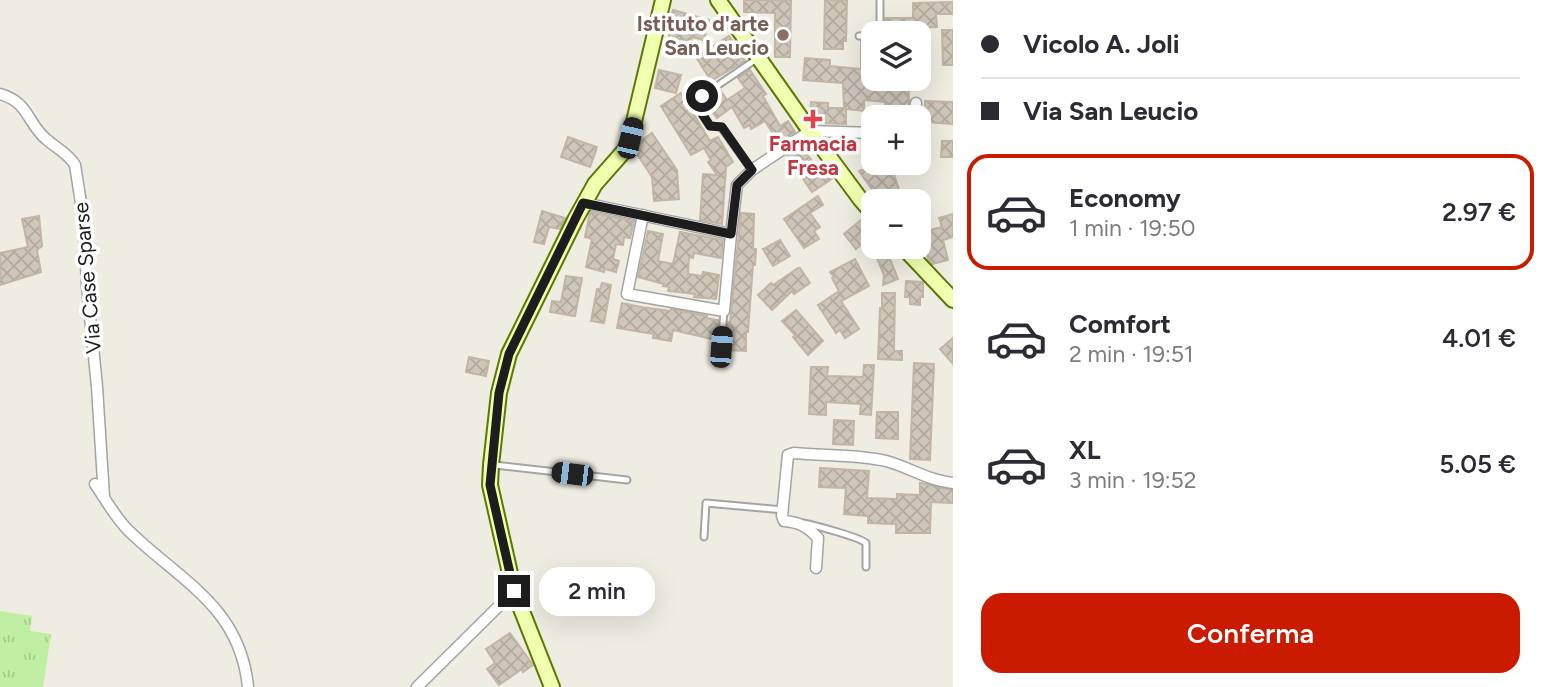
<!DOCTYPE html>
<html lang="it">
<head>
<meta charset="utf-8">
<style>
	body { margin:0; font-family:Figtree,sans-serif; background:#f7f7f7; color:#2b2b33; height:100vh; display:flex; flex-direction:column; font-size:26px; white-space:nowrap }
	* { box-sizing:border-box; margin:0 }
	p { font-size:23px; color:#7c7c81 }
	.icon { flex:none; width:38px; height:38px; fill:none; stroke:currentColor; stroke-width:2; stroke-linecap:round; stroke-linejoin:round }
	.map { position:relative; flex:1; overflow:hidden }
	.drawer { display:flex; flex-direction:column; background:#fff; width:595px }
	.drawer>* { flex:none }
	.guide { display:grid; align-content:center; height:154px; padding:0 28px; background:#fff }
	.tools { position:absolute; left:861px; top:21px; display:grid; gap:14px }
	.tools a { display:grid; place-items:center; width:70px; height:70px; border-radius:14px; background:#fff; box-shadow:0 7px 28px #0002; font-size:35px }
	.end { position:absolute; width:32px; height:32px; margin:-16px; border:9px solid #1d1d1d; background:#fff; box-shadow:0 0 0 4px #fff }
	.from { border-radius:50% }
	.bubble { position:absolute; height:49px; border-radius:21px; background:#fff; box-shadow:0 7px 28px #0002; font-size:23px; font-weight:600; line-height:49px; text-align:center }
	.car { position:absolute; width:21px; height:42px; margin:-21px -10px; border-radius:9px; box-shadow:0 0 5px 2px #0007; background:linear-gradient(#222 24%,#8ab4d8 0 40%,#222 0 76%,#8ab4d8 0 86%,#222 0) }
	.guide b { display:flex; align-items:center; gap:24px; height:66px; font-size:26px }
	.guide b+b { border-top:2px solid #e1e1e2 }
	.guide i { width:18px; height:18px; background:#2b2b33 }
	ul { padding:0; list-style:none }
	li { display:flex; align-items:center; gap:21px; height:116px; margin:0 14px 10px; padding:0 14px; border:4px solid transparent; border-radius:21px }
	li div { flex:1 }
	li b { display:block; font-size:26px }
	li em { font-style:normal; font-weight:600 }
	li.current { border-color:#ca1b00 }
	li>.icon { width:63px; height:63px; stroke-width:1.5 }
	.action { display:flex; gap:14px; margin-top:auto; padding:14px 28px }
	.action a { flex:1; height:80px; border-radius:21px; background:#ca1b00; color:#fff; font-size:28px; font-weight:600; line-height:80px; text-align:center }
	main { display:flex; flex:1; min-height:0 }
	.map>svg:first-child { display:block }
	.grass { fill:url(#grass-tufts) }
	.building { fill:url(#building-cross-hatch); stroke:#c2b5a3; stroke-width:2 }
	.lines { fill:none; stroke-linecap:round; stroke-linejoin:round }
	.lane-casing { stroke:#a4a4a4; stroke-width:9 }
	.street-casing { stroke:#a4a4a4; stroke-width:13 }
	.secondary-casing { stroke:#5b7800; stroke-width:18 }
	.lane { stroke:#fff; stroke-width:5 }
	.street { stroke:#fff; stroke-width:10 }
	.secondary { stroke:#f0ffb0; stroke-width:14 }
	.route { stroke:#1d1d1d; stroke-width:9 }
	.education-dot { fill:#8d6e63; stroke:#fff; stroke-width:2.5 }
	.health-dot { fill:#e0444e; stroke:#fff; stroke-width:2.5 }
	.labels { text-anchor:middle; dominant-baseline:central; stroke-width:7; stroke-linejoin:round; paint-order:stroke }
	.education-label { font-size:21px; font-weight:bold; fill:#785e54; stroke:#fff; text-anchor:end }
	.health-label { font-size:21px; font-weight:bold; fill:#be3a42; stroke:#fff }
	.street-label { font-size:21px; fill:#1d1d1d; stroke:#fff }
</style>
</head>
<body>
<main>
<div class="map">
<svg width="953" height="687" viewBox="0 0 953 687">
	<defs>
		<pattern id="grass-tufts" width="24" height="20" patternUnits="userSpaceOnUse" patternTransform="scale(1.75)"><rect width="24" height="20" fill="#beefa2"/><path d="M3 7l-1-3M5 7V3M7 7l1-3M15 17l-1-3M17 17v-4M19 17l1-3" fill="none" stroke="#a3cc8b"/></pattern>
		<pattern id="building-cross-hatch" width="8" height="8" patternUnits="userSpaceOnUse" patternTransform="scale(1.75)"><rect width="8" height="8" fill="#cfc6ba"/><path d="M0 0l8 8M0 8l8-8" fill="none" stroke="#b1aa9f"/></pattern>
	</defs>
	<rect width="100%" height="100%" fill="#efece2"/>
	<polygon class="grass" points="0,611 32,616 30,631 51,634 43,687 0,687"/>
	<g class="building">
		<polygon points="744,0 791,0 790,57 775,57 775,13 744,12"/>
		<polygon points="825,0 847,0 846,41 843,41 843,49 824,49"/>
		<polygon points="953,2 953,14 936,14 937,27 905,28 904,33 884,33 885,18 913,18 913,3"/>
		<polygon points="673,10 709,20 704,40 692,37 691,42 669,36 672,24 669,24"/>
		<polygon points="942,30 953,30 953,65 943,65"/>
		<polygon points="729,36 745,61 711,81 696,57"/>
		<polygon points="873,40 873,79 880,79 880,83 896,83 896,79 908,79 909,100 908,117 885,117 885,102 864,100 864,111 846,109 846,124 821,123 821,119 813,118 810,115 811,102 828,103 828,108 844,108 843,83 803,80 805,58 830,60 830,66 861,69 861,41"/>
		<polygon points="659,70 681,75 676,93 655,88"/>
		<polygon points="750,70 766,94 763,96 780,126 788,121 795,132 779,143 765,121 751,129 750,125 744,128 732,107 717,118 704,101 720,90 727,100 745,88 738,78"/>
		<polygon points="681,93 710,141 718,137 733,162 726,167 722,224 700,220 703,174 717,175 708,162 711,160 704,148 691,155 661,106"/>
		<polygon points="925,101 953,102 953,124 925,122"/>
		<polygon points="652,133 677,170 679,199 654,201 652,177 635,151 639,142"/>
		<polygon points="568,137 597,147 590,167 561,157"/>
		<polygon points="942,141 953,141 953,157 941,157"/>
		<polygon points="801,146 818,169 824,165 833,178 812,192 803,179 805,178 787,155"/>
		<polygon points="881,163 890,163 903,201 880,201 859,171"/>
		<polygon points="818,196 823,205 810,213 820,227 814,231 819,239 804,248 784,219"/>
		<polygon points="542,211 565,218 560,229 549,227 544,244 534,242"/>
		<polygon points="590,212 634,221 630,238 624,237 623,245 616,244 613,259 619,261 616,272 605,269 604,272 586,267 592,239 585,237"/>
		<polygon points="741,213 754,214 753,249 756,249 755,265 753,265 748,332 746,332 746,351 725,350 728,322 730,322"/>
		<polygon points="953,214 953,237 943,240 948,260 932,264 928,259 921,232 942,227 939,218"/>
		<polygon points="39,216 42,246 37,250 41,272 0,285 0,253 28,247 22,219"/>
		<polygon points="861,220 873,235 856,249 844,234"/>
		<polygon points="648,231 663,234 658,261 673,264 680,232 723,240 721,258 694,253 693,258 689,257 688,274 702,276 703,272 719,275 716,299 694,297 695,294 668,291 669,287 663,286 664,284 638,277"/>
		<polygon points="780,240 790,256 773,266 763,249"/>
		<polygon points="888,254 898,279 883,285 884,275 877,258"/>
		<polygon points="855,259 869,286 841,301 859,329 845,338 840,330 836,333 818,305 839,291 832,278 834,277 830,272"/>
		<polygon points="798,268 800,268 810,283 794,294 792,291 772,310 758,295 771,283 773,285"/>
		<polygon points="566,276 582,278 575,316 550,312 552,301 561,302"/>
		<polygon points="906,281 923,282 923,297 920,297 920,305 910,304 910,297 905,297"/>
		<polygon points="602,283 611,285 604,323 591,321 597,289 600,289"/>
		<polygon points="882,293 895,293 894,351 902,351 902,360 878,359 880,308 882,308"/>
		<polygon points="622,303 641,307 670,311 671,309 707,316 706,318 718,320 716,340 673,330 671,341 653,338 654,334 617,328"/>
		<polygon points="796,310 823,341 808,355 793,337 795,335 782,321"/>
		<polygon points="953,338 953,364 940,349"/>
		<polygon points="469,357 489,361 486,376 466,372"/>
		<polygon points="914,363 934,364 930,460 910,459"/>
		<polygon points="864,365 874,365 871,415 860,414 861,404 826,402 826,415 809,414 811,367 828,367 827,376 863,377"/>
		<polygon points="877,412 898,412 898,439 876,438"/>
		<polygon points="834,420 854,421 853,445 833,444"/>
		<polygon points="820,468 869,471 867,498 897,499 897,494 920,495 920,483 922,483 953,490 953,503 931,502 930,533 896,533 896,524 868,523 868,516 844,514 846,488 819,487"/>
		<polygon points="510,633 533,665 523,672 522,669 499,685 487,669 495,663 486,649"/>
	</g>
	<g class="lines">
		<g class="lane-casing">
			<g id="lane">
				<polyline points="878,33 880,30 880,0"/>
				<polyline points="859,36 873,35"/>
				<polyline points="752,170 721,127 710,126 697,106 697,101 702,96 758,58"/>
				<polyline points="721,347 724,311"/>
				<polyline points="494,465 627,480"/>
				<path d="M 803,523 C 814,525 859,537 866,543 L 866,567"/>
				<polyline points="704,537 706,503 783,510"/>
			</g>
		</g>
		<g class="street-casing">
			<g id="street">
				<path d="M 0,94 C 29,102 27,123 46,139 C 56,148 68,153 75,165 L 84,222 L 87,286 L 97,387 L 104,497"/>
				<polyline points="915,117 916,103"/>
				<polyline points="584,203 731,234"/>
				<polyline points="643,215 627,294 724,311 731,234 737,185 752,170 810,131 873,133"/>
				<path d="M 95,484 C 106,500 116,519 130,532 C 182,582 240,607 248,687"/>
				<path d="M 816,568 L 818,538 C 808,527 799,522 784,521 L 782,516 L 788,455 L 794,453 C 824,456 856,454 886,461 C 909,467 929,481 953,483"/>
				<polyline points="417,687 514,591"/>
			</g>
		</g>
		<g class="secondary-casing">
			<g id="secondary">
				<polyline points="718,0 810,131 861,200 873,214"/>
				<polyline points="903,247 953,300"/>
				<polyline points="552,687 514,591 490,485 491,465 499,393 509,354 575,220 595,184 625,150 630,138 663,0"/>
			</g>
		</g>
		<use href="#lane" class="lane"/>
		<use href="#street" class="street"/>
		<use href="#secondary" class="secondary"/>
	</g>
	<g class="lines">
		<polyline class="route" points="514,591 490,485 499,393 509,354 583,203 731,234 737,185 752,170 722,127 710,126 697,106 698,101 702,96"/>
	</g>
	<circle class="education-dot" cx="783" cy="35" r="7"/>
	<path class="health-dot" d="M809.5 108.5h7v7h7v7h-7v7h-7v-7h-7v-7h7z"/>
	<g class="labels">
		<g class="education-label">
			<text x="769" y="23">Istituto d'arte<tspan x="769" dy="24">San Leucio</tspan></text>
		</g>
		<g class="health-label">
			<text x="813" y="143">Farmacia<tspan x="813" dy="24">Fresa</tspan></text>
		</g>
		<g class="street-label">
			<text transform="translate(87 278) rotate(-95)">Via Case Sparse</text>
		</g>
	</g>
</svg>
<div class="tools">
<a><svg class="icon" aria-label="layers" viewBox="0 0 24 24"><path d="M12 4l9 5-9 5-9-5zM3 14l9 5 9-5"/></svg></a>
<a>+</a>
<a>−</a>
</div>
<i class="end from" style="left:702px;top:96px"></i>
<i class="end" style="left:514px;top:591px"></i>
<div class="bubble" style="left:539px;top:567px;width:116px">2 min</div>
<i class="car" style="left:630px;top:138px;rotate:13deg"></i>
<i class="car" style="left:721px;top:347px;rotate:4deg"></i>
<i class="car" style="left:572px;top:474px;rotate:277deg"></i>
</div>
<section class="drawer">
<div class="guide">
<b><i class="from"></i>Vicolo A. Joli</b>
<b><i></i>Via San Leucio</b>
</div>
<ul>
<li class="current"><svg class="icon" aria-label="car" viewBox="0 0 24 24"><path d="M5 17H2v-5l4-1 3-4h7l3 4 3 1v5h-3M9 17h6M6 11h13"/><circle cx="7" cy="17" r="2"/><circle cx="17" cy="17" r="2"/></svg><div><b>Economy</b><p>1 min · 19:50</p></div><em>2.97 €</em></li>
<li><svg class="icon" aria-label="car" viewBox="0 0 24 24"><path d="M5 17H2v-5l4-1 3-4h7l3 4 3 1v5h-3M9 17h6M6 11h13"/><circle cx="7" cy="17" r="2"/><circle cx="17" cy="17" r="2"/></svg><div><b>Comfort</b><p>2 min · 19:51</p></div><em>4.01 €</em></li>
<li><svg class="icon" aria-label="car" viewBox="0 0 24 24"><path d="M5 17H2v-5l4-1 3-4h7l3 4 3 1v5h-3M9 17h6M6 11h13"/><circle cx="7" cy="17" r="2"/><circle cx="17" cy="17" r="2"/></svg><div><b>XL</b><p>3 min · 19:52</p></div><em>5.05 €</em></li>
</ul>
<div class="action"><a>Conferma</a></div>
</section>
</main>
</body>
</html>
